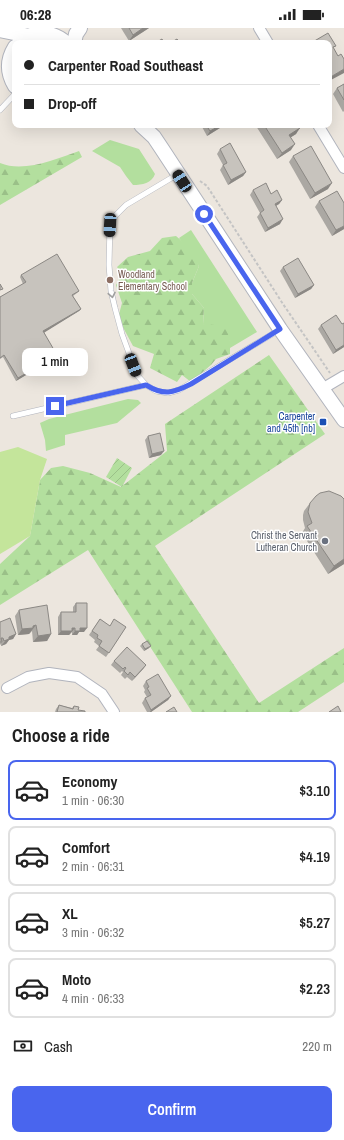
<!DOCTYPE html>
<html lang="en">
<head>
<meta charset="utf-8">
<style>
	body { margin:0; font-family:"Archivo Narrow",sans-serif; background:#f6f6f6; color:#222; height:100vh; display:flex; flex-direction:column; font-size:15px; white-space:nowrap }
	* { box-sizing:border-box; margin:0 }
	p { font-size:13px; color:#767676 }
	.icon { flex:none; width:22px; height:22px; fill:none; stroke:currentColor; stroke-width:2; stroke-linecap:round; stroke-linejoin:round }
	.map { position:relative; height:684px; overflow:hidden }
	.panel { display:flex; flex-direction:column; background:#fff; flex:1 }
	.panel>* { flex:none }
	.guide { position:absolute; left:12px; top:12px; width:320px; height:88px; border-radius:8px; box-shadow:0 4px 16px #0002; display:grid; align-content:center; height:88px; padding:0 12px; background:#fff }
	.end { position:absolute; width:18px; height:18px; margin:-9px; border:5px solid #4965ee; background:#fff; box-shadow:0 0 0 2px #fff }
	.from { border-radius:50% }
	.bubble { position:absolute; height:28px; border-radius:8px; background:#fff; box-shadow:0 4px 16px #0002; font-size:13px; font-weight:600; line-height:28px; text-align:center }
	.car { position:absolute; width:12px; height:24px; margin:-12px -6px; border-radius:5px; box-shadow:0 0 3px 1px #0007; background:linear-gradient(#222 24%,#8ab4d8 0 40%,#222 0 76%,#8ab4d8 0 86%,#222 0) }
	.guide b { display:flex; align-items:center; gap:14px; height:38px; font-size:15px }
	.guide b+b { border-top:1px solid #e0e0e0 }
	.guide i { width:10px; height:10px; background:#222 }
	ul { padding:0; list-style:none }
	li { display:flex; align-items:center; gap:12px; height:60px; margin:0 8px 6px; padding:0 4px; border:2px solid #e0e0e0; border-radius:8px }
	li div { flex:1 }
	li b { display:block; font-size:15px }
	li em { font-style:normal; font-weight:600 }
	li.on { border-color:#4965ee }
	li>.icon { width:36px; height:36px; stroke-width:1.5 }
	h2 { padding:0 12px; font-size:18px; line-height:48px }
	.pay { display:flex; align-items:center; gap:10px; height:44px; padding:0 12px; font-size:15px }
	.pay p { margin-inline-start:auto }
	.action { display:flex; gap:8px; margin-top:auto; padding:8px 12px }
	.action a { flex:1; height:46px; border-radius:8px; background:#4965ee; color:#fff; font-size:16px; font-weight:600; line-height:46px; text-align:center }
	.status { display:flex; justify-content:space-between; align-items:center; height:28px; padding:0 20px; background:#fff; direction:ltr }
	.status svg { height:11px; fill:currentColor }
	.map>svg:first-child { display:block }
	.grass { fill:#b3df9e }
	.forest { fill:url(#forest-firs) }
	.garden { fill:url(#garden-furrows) }
	.pitch { fill:#c4e59b }
	.lines { fill:none; stroke-linecap:round; stroke-linejoin:round }
	.lane-casing { stroke:#b1b4bd; stroke-width:6 }
	.street-casing { stroke:#b1b4bd; stroke-width:12 }
	.secondary-casing { stroke:#b1b4bd; stroke-width:16 }
	.path { stroke:#c4c4c4; stroke-width:2; stroke-dasharray:3 2; stroke-linecap:butt }
	.lane { stroke:#fff; stroke-width:5 }
	.street { stroke:#fff; stroke-width:10 }
	.secondary { stroke:#fff; stroke-width:14 }
	.wall { fill:#aba8a3 }
	.shaded-wall { fill:#8b8884 }
	.building { fill:#c7c3bd; stroke:#8b8884 }
	.oneway { stroke:#a0a0a0 }
	.route { stroke:#4965ee; stroke-width:5 }
	.education-dot { fill:#8d6e63; stroke:#fff; stroke-width:1.5 }
	.transit-dot { fill:#1a4fb4; stroke:#fff; stroke-width:1.5 }
	.worship-dot { fill:#6b7280; stroke:#fff; stroke-width:1.5 }
	.labels { text-anchor:middle; dominant-baseline:central; stroke-width:3; stroke-linejoin:round; paint-order:stroke }
	.education-label { font-size:10px; fill:#785e54; stroke:#fff; text-anchor:start }
	.transit-label { font-size:10px; fill:#164399; stroke:#fff; text-anchor:end }
	.worship-label { font-size:10px; fill:#5b616d; stroke:#fff; text-anchor:end }
</style>
</head>
<body>
<div class="status"><b>06:28</b><svg viewBox="0 0 49 12"><path d="M0 12V9h3v3zM5 12V6h3v6zM10 12V3h3v9zM15 12V0h3v12zM26 1h20v11H26zM47 4h2v5h-2z"/></svg></div>
<div class="map">
<svg width="344" height="684" viewBox="0 0 344 684">
	<defs>
		<pattern id="forest-firs" width="22" height="20" patternUnits="userSpaceOnUse"><rect width="22" height="20" fill="#b3df9e"/><path d="M5 1l3.5 6h-7zM16 11l3.5 6h-7z" fill="#9ac088"/></pattern>
		<pattern id="garden-furrows" width="10" height="10" patternUnits="userSpaceOnUse"><rect width="10" height="10" fill="#b3df9e"/><path d="M-1 1l2-2M0 10L10 0M9 11l2-2" fill="none" stroke="#9ac088"/></pattern>
	</defs>
	<rect width="100%" height="100%" fill="#ece6de"/>
	<g class="grass">
		<path d="M 110,112 L 139,121 L 155,146 C 152,155 142,157 133,157 L 126,148 L 120,139 L 92,123 Z"/>
		<polygon points="191,202 257,304 230,320 230,313 203,296 204,280 192,266 192,255 199,238 179,210"/>
		<polygon points="128,371 138,372 141,375 117,395 65,407 65,417 46,423 45,412 40,395 49,391"/>
	</g>
	<g class="forest">
		<path d="M 79,123 L 82,129 L 0,177 L 0,135 C 24,145 56,131 79,123 Z"/>
		<polygon points="176,208 191,221 199,238 192,255 192,266 204,280 203,296 226,298 230,313 230,326 216,331 211,337 191,354 182,347 177,354 150,340 154,326 133,318 118,290 122,275 116,257 122,247 117,239 128,229 150,223 162,210"/>
		<polygon points="269,327 325,406 155,518 259,675 344,620 344,654 298,684 192,684 88,522 0,577 0,536 30,508 40,452 51,440 63,438 90,445 121,459 167,423 165,396"/>
	</g>
	<polygon class="garden" points="117,430 132,440 122,459 106,449"/>
	<polygon class="pitch" points="18,419 47,431 40,452 30,508 0,526 0,424"/>
	<g class="lines">
		<g class="lane-casing">
			<g id="lane">
				<polyline points="0,82 15,66"/>
				<polyline points="178,146 126,177 115,188 110,197 109,237 111,263 115,280 122,306 137,347 146,357 156,363 168,365 179,362 279,302"/>
				<polyline points="13,388 146,357"/>
			</g>
		</g>
		<g class="street-casing">
			<g id="street">
				<polyline points="259,0 268,15"/>
				<polyline points="318,97 344,140"/>
				<polyline points="322,361 344,348"/>
				<polyline points="7,660 28,649 49,645 77,649 102,666 114,684"/>
			</g>
		</g>
		<g class="secondary-casing">
			<g id="secondary">
				<polyline points="0,2 29,8"/>
				<path d="M 19,15 C 32,1 53,3 66,15"/>
				<polyline points="74,15 76,6 80,0"/>
				<path d="M 15,19 C 7,32 7,45 15,58"/>
				<polyline points="141,97 154,109 162,121 280,301 344,392"/>
			</g>
		</g>
		<polyline class="path" points="200,153 207,158 283,276 330,345"/>
		<use href="#lane" class="lane"/>
		<use href="#street" class="street"/>
		<use href="#secondary" class="secondary"/>
	</g>
	<g class="wall">
		<polygon points="121,0 149,0 129,13"/>
		<polygon points="344,56 344,83 343,84 333,66 337,60"/>
		<polygon points="201,97 224,97 223,98 207,108"/>
		<polygon points="257,97 299,97 296,106 291,109 291,122 277,131 256,98"/>
		<polygon points="220,121 246,144 243,148 228,157 220,142 223,137 217,126"/>
		<polygon points="293,128 328,161 310,171 289,134"/>
		<polygon points="253,162 271,166 282,172 279,176 276,178 280,196 265,204 257,189 260,185 250,167"/>
		<polygon points="319,173 344,175 344,201 332,208 315,179"/>
		<polygon points="283,239 314,257 311,261 295,270 280,243"/>
		<polygon points="21,247 79,263 77,265 73,268 81,281 79,283 44,304 56,329 16,353 3,329 0,331 0,269 23,256 20,249"/>
		<polygon points="344,295 344,319 333,326 318,301 321,297 342,296"/>
		<polygon points="148,408 161,427 149,430 145,412"/>
		<polygon points="344,471 344,536 328,546 302,505 305,500 303,492 303,487 304,483 310,475"/>
		<polygon points="76,575 84,604 79,604 77,607 72,607 72,604 69,607 58,607 58,589 61,584 73,584 73,579"/>
		<polygon points="19,582 51,606 47,613 33,614 32,603 29,606 18,607 15,588"/>
		<polygon points="100,591 109,598 126,599 106,629 96,622 99,618 94,614 95,612 89,607"/>
		<polygon points="0,594 16,606 13,611 9,612 6,616 1,618 1,616 0,617"/>
		<polygon points="142,616 149,620 144,623 140,618"/>
		<polygon points="114,633 146,637 143,641 132,653 127,649 125,651 121,647 123,644 122,643 120,645 111,637"/>
		<polygon points="146,653 171,668 168,672 151,684 147,684 142,675 145,670 147,669 144,664 145,662 143,658"/>
		<polygon points="59,677 72,680 74,678 78,682 85,684 55,684 56,681"/>
	</g>
	<g class="shaded-wall">
		<polygon points="143,0 149,0 129,13 133,7"/>
		<polygon points="344,41 344,45 329,53 329,50"/>
		<polygon points="221,97 224,97 223,98 207,108 210,103"/>
		<polygon points="300,100 296,106 285,113 289,107"/>
		<polygon points="295,116 291,122 277,131 282,125"/>
		<polygon points="246,144 243,148 228,157 231,152"/>
		<polygon points="332,155 328,161 310,171 315,165"/>
		<polygon points="282,172 279,176 272,180 275,176"/>
		<polygon points="283,191 280,196 265,204 268,200"/>
		<polygon points="344,198 344,201 332,208 336,202"/>
		<polygon points="314,257 311,261 295,270 298,266"/>
		<polygon points="81,281 79,283 42,306 43,303"/>
		<polygon points="344,317 344,319 333,326 336,322"/>
		<polygon points="57,327 56,329 16,353 18,350"/>
		<polygon points="164,423 161,427 149,430 152,426"/>
		<polygon points="344,531 344,536 328,546 334,538"/>
		<polygon points="36,597 29,606 18,607 22,601"/>
		<polygon points="72,600 75,600 69,607 58,607 61,603"/>
		<polygon points="80,600 87,600 84,604 79,604 77,607 72,607 75,603"/>
		<polygon points="16,606 13,611 9,612 6,616 1,618 9,609"/>
		<polygon points="51,606 47,613 33,614 38,608"/>
		<polygon points="151,618 149,620 144,623 145,621"/>
		<polygon points="146,637 143,641 132,653 135,649"/>
		<polygon points="171,668 168,672 151,684 150,684 151,682"/>
	</g>
	<g class="building">
		<polygon points="129,0 143,0 133,7"/>
		<polygon points="328,5 336,18 333,19 338,28 341,26 344,31 344,41 329,50 329,15 311,15"/>
		<polygon points="162,11 164,15 155,15"/>
		<polygon points="177,11 180,15 170,15"/>
		<polygon points="344,56 344,72 337,60"/>
		<polygon points="206,97 221,97 210,103"/>
		<polygon points="264,97 299,97 300,100 289,107 295,116 282,125"/>
		<polygon points="230,115 246,144 231,152 223,137 227,135 220,121"/>
		<polygon points="311,118 332,155 315,165 293,128"/>
		<polygon points="266,155 271,166 277,162 282,172 275,176 283,191 268,200 260,185 264,182 253,162"/>
		<polygon points="337,163 344,175 344,198 336,202 319,173"/>
		<polygon points="57,226 79,263 72,267 81,281 43,303 57,327 18,350 4,327 0,330 0,269 26,254 21,247"/>
		<polygon points="298,230 314,257 298,266 283,239"/>
		<polygon points="0,256 3,261 0,262"/>
		<polygon points="336,287 342,296 344,295 344,317 336,322 321,297"/>
		<polygon points="160,405 164,423 152,426 148,408"/>
		<polygon points="329,463 341,468 344,471 344,531 334,538 307,498 312,495 308,484 310,475 316,468 320,465"/>
		<polygon points="76,575 87,575 87,600 80,600 80,603 75,603 75,600 72,600 72,603 61,603 61,584 76,584"/>
		<polygon points="47,577 51,606 38,608 36,597 33,598 33,600 22,601 19,582"/>
		<polygon points="10,590 16,606 9,609 9,611 4,613 3,610 1,610 2,614 0,614 0,594"/>
		<polygon points="100,591 110,598 114,591 126,599 109,625 99,618 102,613 97,610 98,607 92,603"/>
		<polygon points="147,613 151,618 145,621 142,616"/>
		<polygon points="127,619 146,637 135,649 130,644 128,647 124,643 126,640 125,639 123,641 114,633"/>
		<polygon points="158,646 171,668 151,682 145,670 151,667 147,660 149,659 146,653"/>
		<polygon points="59,677 73,681 74,678 79,679 78,682 85,683 85,684 57,684"/>
		<polygon points="338,678 341,684 329,684"/>
		<polygon points="174,679 177,684 166,684"/>
	</g>
	<defs><path id="oneway-chevron" d="M-2-3.5L2.5 0L-2 3.5" fill="none" stroke-width="1.6" stroke-linecap="round" stroke-linejoin="round"/></defs>
	<use class="oneway" href="#oneway-chevron" transform="translate(112 267) rotate(79)"/>
	<g class="lines">
		<path class="route" d="M 55,378 L 146,357 C 164,368 173,365 191,356 L 280,301 L 204,186"/>
	</g>
	<circle class="education-dot" cx="110" cy="252" r="4"/>
	<rect class="transit-dot" x="319" y="390" width="8" height="8" rx="2"/>
	<circle class="worship-dot" cx="325" cy="513" r="4"/>
	<g class="labels">
		<g class="education-label">
			<text x="118" y="246">Woodland<tspan x="118" dy="12">Elementary School</tspan></text>
		</g>
		<g class="transit-label">
			<text x="315" y="388">Carpenter<tspan x="315" dy="12">and 45th [nb]</tspan></text>
		</g>
		<g class="worship-label">
			<text x="317" y="507">Christ the Servant<tspan x="317" dy="12">Lutheran Church</tspan></text>
		</g>
	</g>
</svg>
<i class="end from" style="left:204px;top:186px"></i>
<i class="end" style="left:55px;top:378px"></i>
<div class="bubble" style="left:22px;top:320px;width:66px">1 min</div>
<i class="car" style="left:182px;top:153px;rotate:327deg"></i>
<i class="car" style="left:110px;top:197px;rotate:183deg"></i>
<i class="car" style="left:133px;top:337px;rotate:159deg"></i>
<div class="guide">
<b><i class="from"></i>Carpenter Road Southeast</b>
<b><i></i>Drop-off</b>
</div>
</div>
<section class="panel">
<h2>Choose a ride</h2>
<ul>
<li class="on"><svg class="icon" aria-label="car" viewBox="0 0 24 24"><path d="M5 17H2v-5l4-1 3-4h7l3 4 3 1v5h-3M9 17h6M6 11h13"/><circle cx="7" cy="17" r="2"/><circle cx="17" cy="17" r="2"/></svg><div><b>Economy</b><p>1 min · 06:30</p></div><em>$3.10</em></li>
<li><svg class="icon" aria-label="car" viewBox="0 0 24 24"><path d="M5 17H2v-5l4-1 3-4h7l3 4 3 1v5h-3M9 17h6M6 11h13"/><circle cx="7" cy="17" r="2"/><circle cx="17" cy="17" r="2"/></svg><div><b>Comfort</b><p>2 min · 06:31</p></div><em>$4.19</em></li>
<li><svg class="icon" aria-label="car" viewBox="0 0 24 24"><path d="M5 17H2v-5l4-1 3-4h7l3 4 3 1v5h-3M9 17h6M6 11h13"/><circle cx="7" cy="17" r="2"/><circle cx="17" cy="17" r="2"/></svg><div><b>XL</b><p>3 min · 06:32</p></div><em>$5.27</em></li>
<li><svg class="icon" aria-label="car" viewBox="0 0 24 24"><path d="M5 17H2v-5l4-1 3-4h7l3 4 3 1v5h-3M9 17h6M6 11h13"/><circle cx="7" cy="17" r="2"/><circle cx="17" cy="17" r="2"/></svg><div><b>Moto</b><p>4 min · 06:33</p></div><em>$2.23</em></li>
</ul>
<div class="pay"><svg class="icon" aria-label="cash" viewBox="0 0 24 24"><path d="M3 7h18v10H3z"/><circle cx="12" cy="12" r="2"/></svg>Cash<p>220 m</p></div>
<div class="action"><a>Confirm</a></div>
</section>
</body>
</html>
